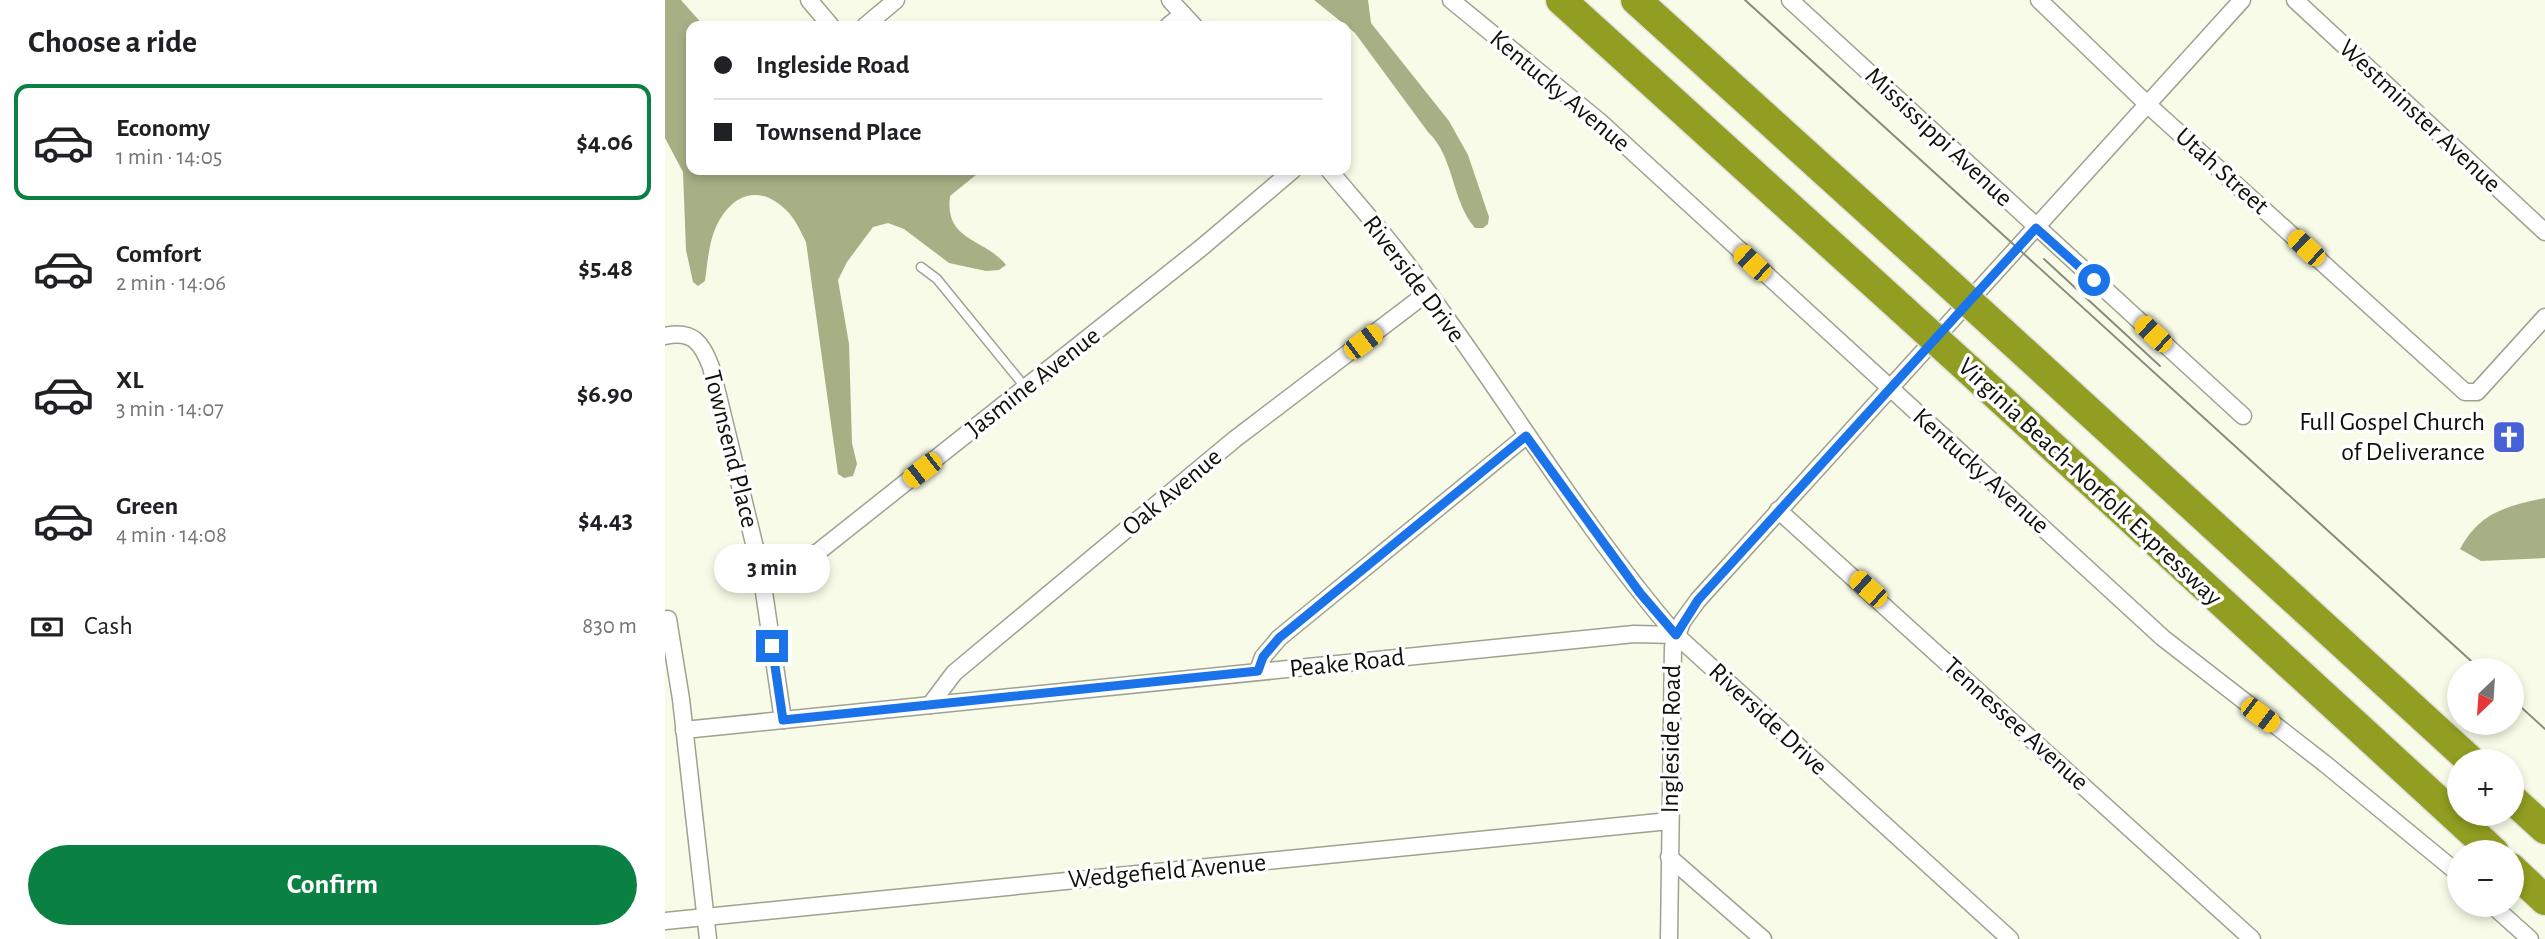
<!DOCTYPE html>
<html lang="en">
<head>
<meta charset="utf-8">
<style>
	body { margin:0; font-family:"Alegreya Sans",sans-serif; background:#f2f2f2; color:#202124; height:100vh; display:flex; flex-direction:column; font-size:26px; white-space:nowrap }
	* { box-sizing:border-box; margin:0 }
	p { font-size:23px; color:#757577 }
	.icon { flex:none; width:38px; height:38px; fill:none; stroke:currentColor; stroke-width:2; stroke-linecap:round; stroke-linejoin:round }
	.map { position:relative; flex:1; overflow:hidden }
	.panel { display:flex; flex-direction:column; background:#fff; width:665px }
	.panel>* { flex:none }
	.top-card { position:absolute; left:21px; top:21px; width:665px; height:154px; border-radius:14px; box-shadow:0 4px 10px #0003; display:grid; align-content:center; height:154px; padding:0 28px; background:#fff }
	.needle { width:46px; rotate:205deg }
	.tools { position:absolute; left:1782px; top:658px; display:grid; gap:14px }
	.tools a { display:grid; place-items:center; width:77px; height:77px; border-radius:50%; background:#fff; box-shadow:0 4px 10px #0003; font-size:35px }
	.end { position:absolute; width:32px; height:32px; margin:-16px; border:9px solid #1a73e8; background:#fff; box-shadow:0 0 0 4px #fff }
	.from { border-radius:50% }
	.bubble { position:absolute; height:49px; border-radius:24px; background:#fff; box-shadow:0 4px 10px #0003; font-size:23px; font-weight:700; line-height:49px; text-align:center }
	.car { position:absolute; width:21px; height:42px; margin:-21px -10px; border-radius:9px; box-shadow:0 0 5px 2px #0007; background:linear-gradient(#f5c518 24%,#345 0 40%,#f5c518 0 76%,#345 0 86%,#f5c518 0) }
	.top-card b { display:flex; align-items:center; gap:24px; height:66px; font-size:26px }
	.top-card b+b { border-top:2px solid #e0e0e0 }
	.top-card i { width:18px; height:18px; background:#202124 }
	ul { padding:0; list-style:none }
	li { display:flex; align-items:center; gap:21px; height:116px; margin:0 14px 10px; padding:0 14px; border:4px solid transparent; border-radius:14px }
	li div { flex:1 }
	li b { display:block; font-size:26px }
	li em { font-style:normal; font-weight:700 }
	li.selected { border-color:#0b8043 }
	li>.icon { width:63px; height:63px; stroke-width:1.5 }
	h2 { padding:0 28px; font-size:32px; line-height:84px }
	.pay { display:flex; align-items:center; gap:18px; height:77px; padding:0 28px; font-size:26px }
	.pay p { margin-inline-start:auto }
	.action { display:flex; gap:14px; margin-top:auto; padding:14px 28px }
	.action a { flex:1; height:80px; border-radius:42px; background:#0b8043; color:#fff; font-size:28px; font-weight:700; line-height:80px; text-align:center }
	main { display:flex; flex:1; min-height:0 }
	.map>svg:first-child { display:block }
	.water { fill:#a7af85 }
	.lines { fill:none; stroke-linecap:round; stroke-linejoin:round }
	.lane-casing { stroke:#9ea28f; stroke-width:11 }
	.street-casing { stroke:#9ea28f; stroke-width:19 }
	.highway-casing { stroke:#e2e2e2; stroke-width:33 }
	.lane { stroke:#fff; stroke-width:8 }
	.street { stroke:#fff; stroke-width:16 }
	.highway { stroke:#919e21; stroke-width:30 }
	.tram { stroke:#898b7d; stroke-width:2 }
	.highway-bridge-casing { stroke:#e2e2e2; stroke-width:33; stroke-linecap:butt }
	.highway-bridge { stroke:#919e21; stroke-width:30 }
	.route { stroke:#1a73e8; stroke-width:9 }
	.labels { text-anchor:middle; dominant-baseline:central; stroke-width:7; stroke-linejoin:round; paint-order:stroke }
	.street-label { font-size:26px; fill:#10110a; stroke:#fff }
	.poi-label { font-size:26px; fill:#10110a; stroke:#fff; text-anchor:end }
</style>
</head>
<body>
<main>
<section class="panel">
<h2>Choose a ride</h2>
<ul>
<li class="selected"><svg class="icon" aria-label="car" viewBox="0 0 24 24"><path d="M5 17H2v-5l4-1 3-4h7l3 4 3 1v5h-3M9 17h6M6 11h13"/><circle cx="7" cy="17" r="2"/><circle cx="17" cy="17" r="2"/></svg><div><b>Economy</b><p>1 min · 14:05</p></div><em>$4.06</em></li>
<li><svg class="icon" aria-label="car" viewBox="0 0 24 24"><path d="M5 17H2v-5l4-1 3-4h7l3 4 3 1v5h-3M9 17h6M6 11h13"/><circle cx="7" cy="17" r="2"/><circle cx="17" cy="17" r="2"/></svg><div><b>Comfort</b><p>2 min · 14:06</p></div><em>$5.48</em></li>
<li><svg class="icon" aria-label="car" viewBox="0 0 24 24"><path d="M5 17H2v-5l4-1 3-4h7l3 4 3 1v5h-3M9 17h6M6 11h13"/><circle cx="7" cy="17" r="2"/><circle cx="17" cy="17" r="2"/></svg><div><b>XL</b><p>3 min · 14:07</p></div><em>$6.90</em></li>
<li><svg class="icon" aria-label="car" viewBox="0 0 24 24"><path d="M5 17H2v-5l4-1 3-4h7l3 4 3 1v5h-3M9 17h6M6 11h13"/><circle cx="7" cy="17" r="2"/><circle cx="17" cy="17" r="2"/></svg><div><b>Green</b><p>4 min · 14:08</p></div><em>$4.43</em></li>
</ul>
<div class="pay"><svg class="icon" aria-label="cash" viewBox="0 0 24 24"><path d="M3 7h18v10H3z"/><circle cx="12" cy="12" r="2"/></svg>Cash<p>830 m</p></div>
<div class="action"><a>Confirm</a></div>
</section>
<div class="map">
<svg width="1880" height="939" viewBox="0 0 1880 939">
	<rect width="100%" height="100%" fill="#f7fbe7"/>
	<g class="water">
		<path d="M 0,0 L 16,0 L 39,26 L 26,26 L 26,170 L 197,170 L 217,175 L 230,170 L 317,170 L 285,196 C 279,242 320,238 341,265 L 334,270 L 321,271 L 284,263 L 239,229 L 223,223 L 208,227 L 182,262 L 173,280 L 184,344 L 187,443 L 192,464 L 188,476 L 179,478 L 173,474 L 141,242 C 136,232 131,221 124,213 C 92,178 59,198 47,238 C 43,252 42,267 40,281 L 33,286 L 28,282 L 21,250 L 18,172 L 0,138 Z"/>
		<path d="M 649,0 L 703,0 L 706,23 L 784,121 L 803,155 L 824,217 L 823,224 L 818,228 L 810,228 C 786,200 790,158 763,132 L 690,33 Z"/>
		<path d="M 1880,498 L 1880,558 L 1816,561 L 1795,549 C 1814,513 1841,506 1880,498 Z"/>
	</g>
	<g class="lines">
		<g class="lane-casing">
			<polyline id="lane" points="256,267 272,279 360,387"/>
		</g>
		<g class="street-casing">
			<g id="street">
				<polyline points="144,0 166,26"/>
				<polyline points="505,0 529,26"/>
				<polyline points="786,0 934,121 1498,638 1659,763 1794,874"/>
				<polyline points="1125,0 1578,416"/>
				<polyline points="1374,0 1482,104 1800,392 1812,392 1880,317"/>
				<polyline points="1630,0 1880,232"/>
				<polyline points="200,26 231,0"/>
				<polyline points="503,26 518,14"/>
				<path d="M 664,170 C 690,201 718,232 742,264 C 835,386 911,519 1011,635 L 1345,939"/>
				<path d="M 0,336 C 28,330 37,343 46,367 L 96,572 L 118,720"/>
				<polyline points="1113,510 1587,939"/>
				<polyline points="96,572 138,560 153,552 536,248 628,170"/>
				<polyline points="3,619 16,699 43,939"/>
				<polyline points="593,671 598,657 614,638 861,436"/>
				<polyline points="265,705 289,673 570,439 762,293"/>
				<polyline points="19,730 969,634 1011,635"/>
				<polyline points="1004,857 1098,939"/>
				<polyline points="1827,905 1865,939"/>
				<polyline points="0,921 1004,821"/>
				<polyline points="1004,939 1008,647 1017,622 1033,600 1577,0"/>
			</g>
		</g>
		<g class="highway-casing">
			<g id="highway">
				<polyline points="896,0 1237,309"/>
				<polyline points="971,0 1270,271"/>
				<polyline points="1337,332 1806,761"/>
				<polyline points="1303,369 1829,852"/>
				<polyline points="1846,798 1880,829"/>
				<polyline points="1846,868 1880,900"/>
			</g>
		</g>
		<use href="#lane" class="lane"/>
		<use href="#street" class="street"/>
		<use href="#highway" class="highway"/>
		<g class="tram">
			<polyline points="1080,0 1816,670"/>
			<polyline points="1379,259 1495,366"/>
			<polyline points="1846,698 1880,729"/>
		</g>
		<g class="highway-bridge-casing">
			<g id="highway-bridge">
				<polyline points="1270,271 1337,332"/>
				<polyline points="1237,309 1303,369"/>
			</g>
		</g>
		<use href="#highway-bridge" class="highway-bridge"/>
	</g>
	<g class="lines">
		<polyline class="route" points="107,646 118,720 593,671 598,657 614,638 861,436 975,593 1011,635 1033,600 1371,228 1429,280"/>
	</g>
	<defs>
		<g id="church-square" transform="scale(1.75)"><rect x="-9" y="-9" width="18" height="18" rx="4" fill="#4662d6" stroke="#fff"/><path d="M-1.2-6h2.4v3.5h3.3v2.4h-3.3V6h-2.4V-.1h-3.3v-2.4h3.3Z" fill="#fff"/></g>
	</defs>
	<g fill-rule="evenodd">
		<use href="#church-square" x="1844" y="437"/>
	</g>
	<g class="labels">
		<g class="street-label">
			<text transform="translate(895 91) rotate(40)">Kentucky Avenue</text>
			<text transform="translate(1755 116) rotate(43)">Westminster Avenue</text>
			<text transform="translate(1274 137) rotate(43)">Mississippi Avenue</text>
			<text transform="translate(1557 171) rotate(42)">Utah Street</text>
			<text transform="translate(749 279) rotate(53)">Riverside Drive</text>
			<text transform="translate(368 382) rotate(-38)">Jasmine Avenue</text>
			<text transform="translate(66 449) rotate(76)">Townsend Place</text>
			<text transform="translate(1316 471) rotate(42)">Kentucky Avenue</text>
			<text transform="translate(1425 482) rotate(43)">Virginia Beach-Norfolk Expressway</text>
			<text transform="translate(507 492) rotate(-40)">Oak Avenue</text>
			<text transform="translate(682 663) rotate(-6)">Peake Road</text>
			<text transform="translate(1103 719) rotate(43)">Riverside Drive</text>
			<text transform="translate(1351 724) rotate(42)">Tennessee Avenue</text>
			<text transform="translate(1006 739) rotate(-89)">Ingleside Road</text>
			<text transform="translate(502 871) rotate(-5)">Wedgefield Avenue</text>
		</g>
		<g class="poi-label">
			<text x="1820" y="422">Full Gospel Church<tspan x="1820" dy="30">of Deliverance</tspan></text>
		</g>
	</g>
</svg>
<div class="tools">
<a><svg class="needle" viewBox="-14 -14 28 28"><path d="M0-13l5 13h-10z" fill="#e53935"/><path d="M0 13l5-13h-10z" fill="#757577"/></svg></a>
<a>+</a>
<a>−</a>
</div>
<i class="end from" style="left:1429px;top:280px"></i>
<i class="end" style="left:107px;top:646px"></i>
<div class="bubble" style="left:49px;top:544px;width:116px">3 min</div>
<i class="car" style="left:1641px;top:248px;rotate:313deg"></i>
<i class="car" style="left:1087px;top:263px;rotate:313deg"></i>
<i class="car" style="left:1488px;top:334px;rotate:313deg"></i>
<i class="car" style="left:698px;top:342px;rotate:53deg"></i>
<i class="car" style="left:257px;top:470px;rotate:232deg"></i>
<i class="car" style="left:1203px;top:589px;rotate:312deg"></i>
<i class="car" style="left:1595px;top:715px;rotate:127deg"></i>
<div class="top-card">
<b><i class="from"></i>Ingleside Road</b>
<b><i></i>Townsend Place</b>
</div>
</div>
</main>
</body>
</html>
